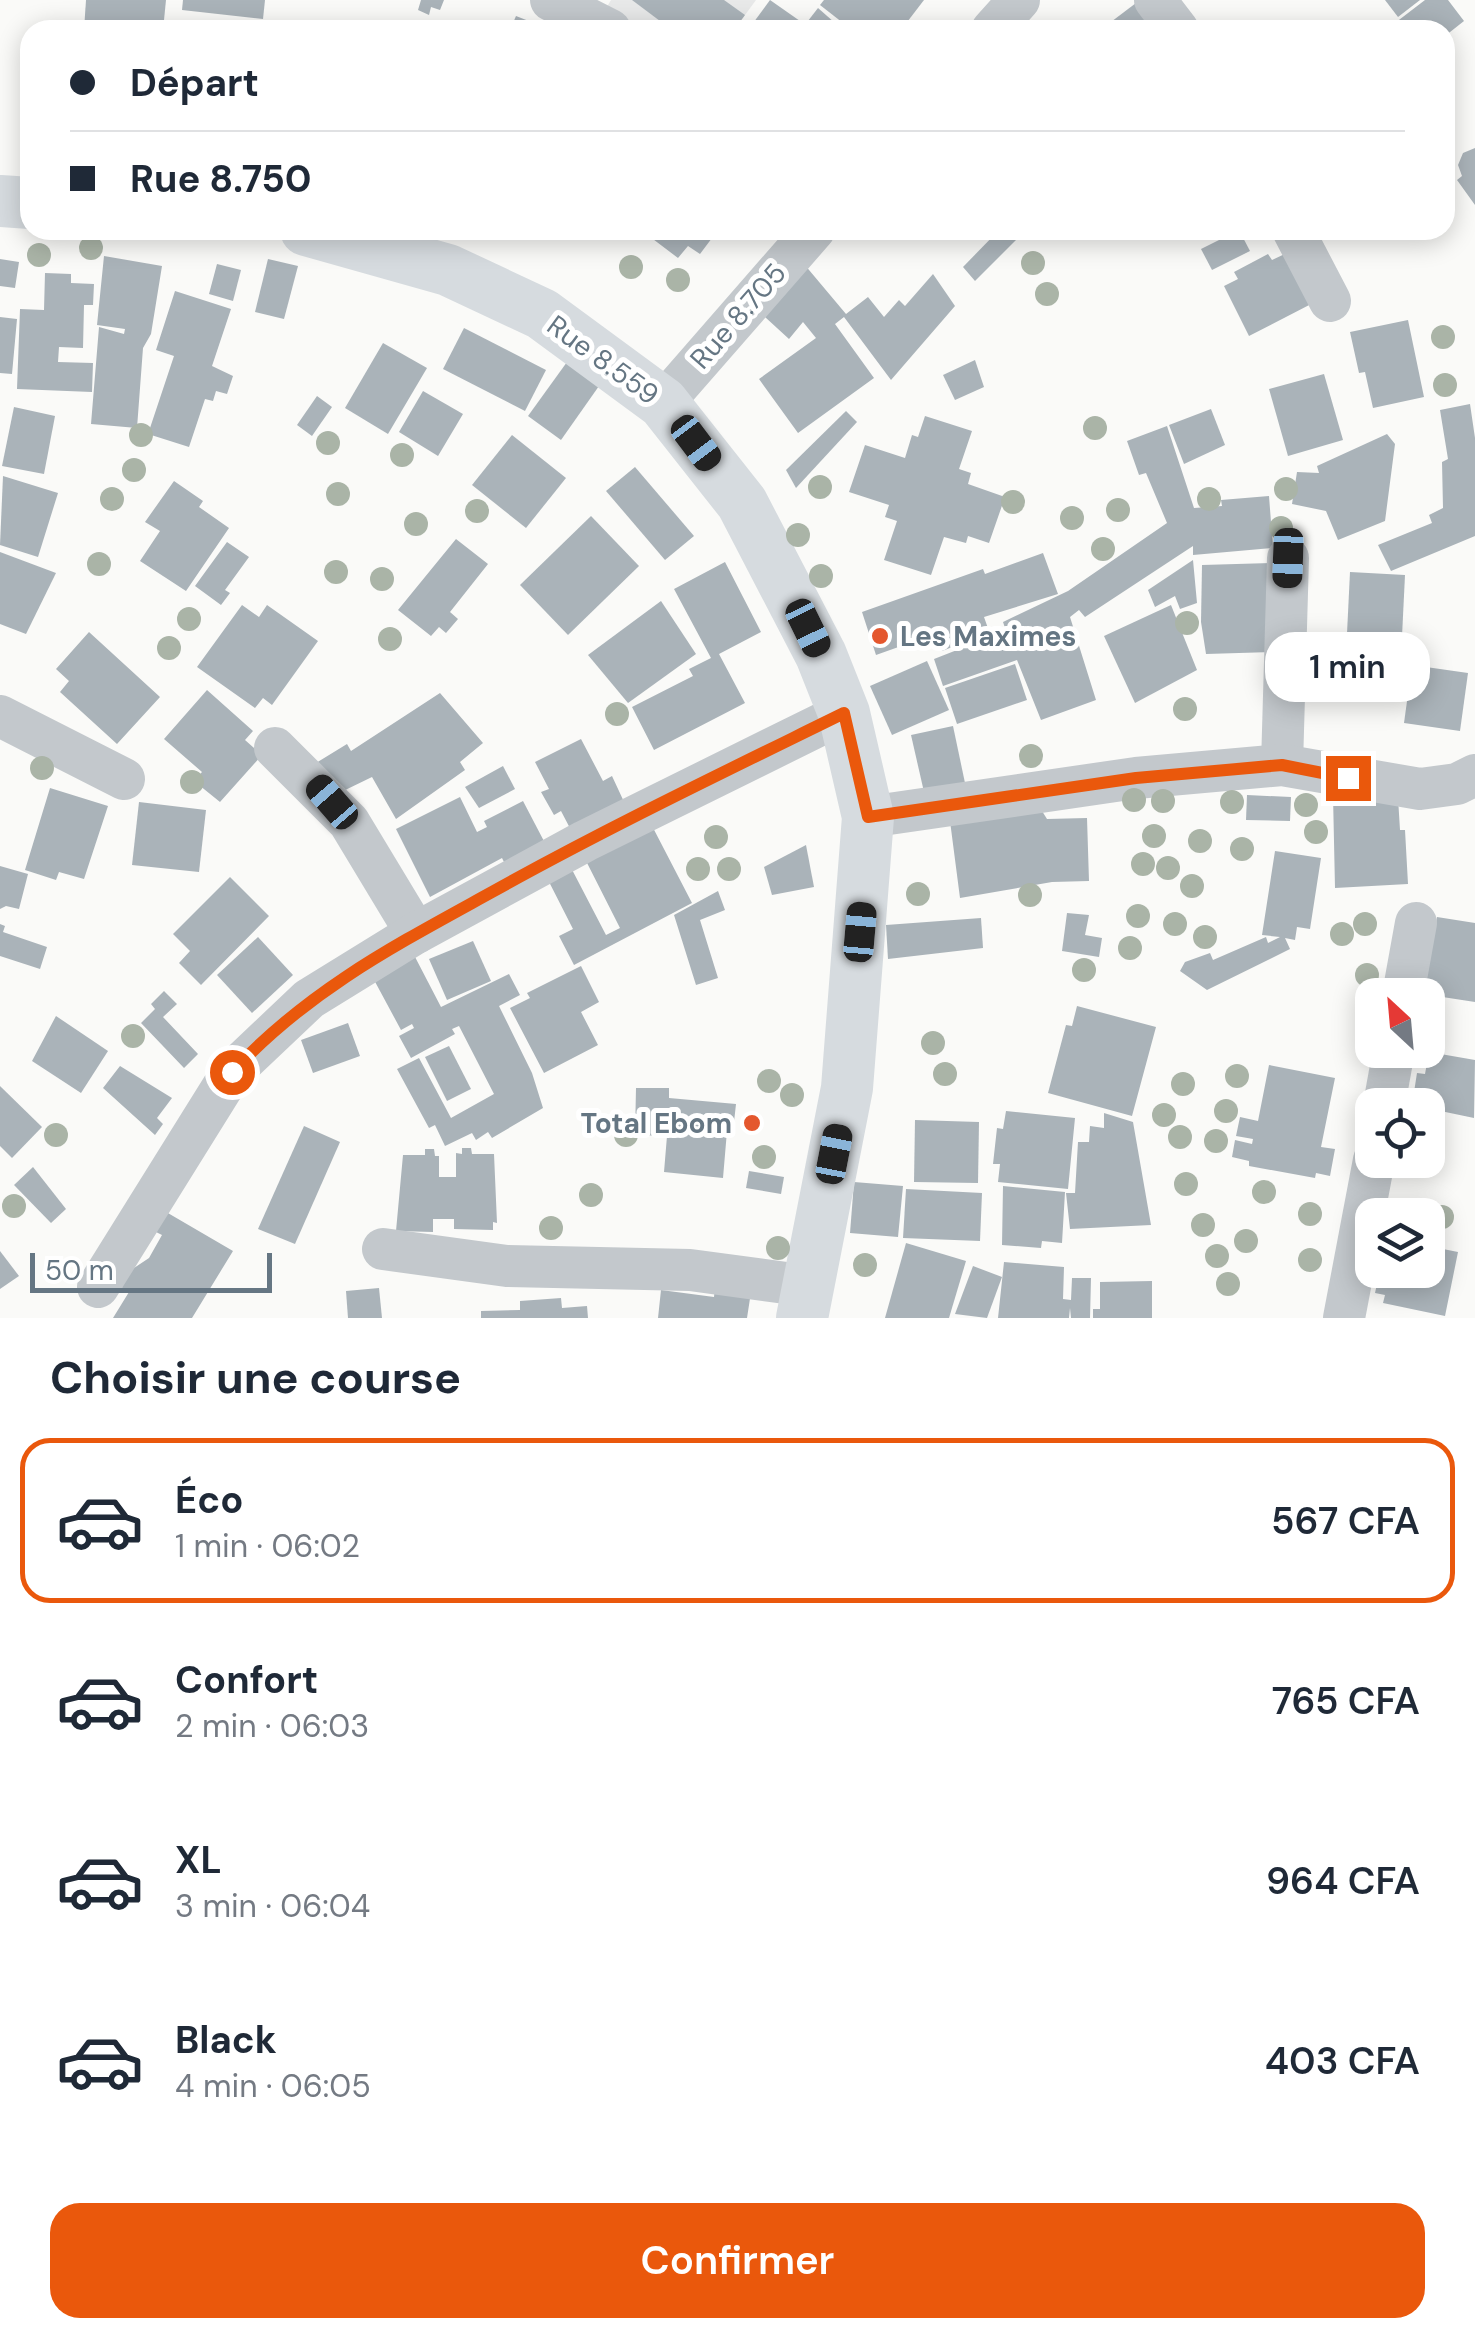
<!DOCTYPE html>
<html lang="fr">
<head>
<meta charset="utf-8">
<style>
	body { margin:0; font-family:"DM Sans",sans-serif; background:#f6f6f7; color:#1f2937; height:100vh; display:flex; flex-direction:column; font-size:38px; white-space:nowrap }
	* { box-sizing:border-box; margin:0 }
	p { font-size:32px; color:#747a83 }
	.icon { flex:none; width:55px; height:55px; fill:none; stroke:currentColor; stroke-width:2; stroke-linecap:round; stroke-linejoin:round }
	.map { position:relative; height:1318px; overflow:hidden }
	.panel { display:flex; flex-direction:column; background:#fff; flex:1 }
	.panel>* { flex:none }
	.banner { position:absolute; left:20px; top:20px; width:1435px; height:220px; border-radius:30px; box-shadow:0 5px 25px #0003; display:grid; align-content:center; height:220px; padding:0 50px; background:#fff }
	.needle { width:65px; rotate:334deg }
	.buttons { position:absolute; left:1355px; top:978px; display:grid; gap:20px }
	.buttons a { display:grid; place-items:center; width:90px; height:90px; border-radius:20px; background:#fff; box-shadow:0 5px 25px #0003; font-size:50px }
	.scale { position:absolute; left:30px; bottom:25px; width:242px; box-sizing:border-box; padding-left:10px; border:5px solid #657683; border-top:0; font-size:28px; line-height:35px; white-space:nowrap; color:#657683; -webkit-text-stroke:8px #fff; paint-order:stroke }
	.end { position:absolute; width:45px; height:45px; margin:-22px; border:12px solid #ea580c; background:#fff; box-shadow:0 0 0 5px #fff }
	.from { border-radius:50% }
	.bubble { position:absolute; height:70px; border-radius:30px; background:#fff; box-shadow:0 5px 25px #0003; font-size:32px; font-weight:600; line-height:70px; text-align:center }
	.car { position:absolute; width:30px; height:60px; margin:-30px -15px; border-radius:12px; box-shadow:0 0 8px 2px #0007; background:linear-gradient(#222 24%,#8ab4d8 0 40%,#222 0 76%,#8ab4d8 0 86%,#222 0) }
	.banner b { display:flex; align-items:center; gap:35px; height:95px; font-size:38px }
	.banner b+b { border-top:2px solid #e0e1e3 }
	.banner i { width:25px; height:25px; background:#1f2937 }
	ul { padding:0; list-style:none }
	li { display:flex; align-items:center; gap:30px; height:165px; margin:0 20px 15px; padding:0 30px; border:5px solid transparent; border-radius:30px }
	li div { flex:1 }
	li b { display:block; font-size:38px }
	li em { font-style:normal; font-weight:600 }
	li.selected { border-color:#ea580c }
	li>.icon { width:90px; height:90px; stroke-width:1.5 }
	h2 { padding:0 50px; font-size:45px; line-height:120px }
	.action { display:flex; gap:20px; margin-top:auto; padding:20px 50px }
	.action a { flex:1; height:115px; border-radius:30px; background:#ea580c; color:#fff; font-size:40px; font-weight:600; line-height:115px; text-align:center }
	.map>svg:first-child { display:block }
	.built { fill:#e8e9e9 }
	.building { fill:#aab3b9 }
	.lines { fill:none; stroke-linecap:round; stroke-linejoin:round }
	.minor { stroke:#c3c8cc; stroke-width:42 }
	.major { stroke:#d6dbdf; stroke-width:52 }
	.tree { fill:#aab4a7 }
	.route { stroke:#ea580c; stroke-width:12 }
	.poi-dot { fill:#e4572e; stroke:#fff; stroke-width:4 }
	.labels { text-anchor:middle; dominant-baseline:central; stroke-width:10; stroke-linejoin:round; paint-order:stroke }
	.street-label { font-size:28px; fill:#657683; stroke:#fff }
	.poi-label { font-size:28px; font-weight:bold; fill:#657683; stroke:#fff; text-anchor:start }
</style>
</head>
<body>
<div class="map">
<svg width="1475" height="1318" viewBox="0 0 1475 1318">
	<rect width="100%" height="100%" fill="#fafaf8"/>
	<polygon class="built" points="611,0 756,0 734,30 634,30 604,12"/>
	<g class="building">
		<polygon points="86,0 166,0 163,30 84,30"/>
		<polygon points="183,0 265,0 263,19 182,10"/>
		<polygon points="421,0 444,0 440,10 431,7 429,15 418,10"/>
		<polygon points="632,0 724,0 745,15 734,30 672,30"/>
		<polygon points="770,0 800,21 793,30 748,30"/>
		<polygon points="824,0 924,0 901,30 852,30 820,5"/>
		<polygon points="1385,0 1420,0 1398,17"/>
		<polygon points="1425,0 1448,0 1464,21 1445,36 1445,30 1400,30 1395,23"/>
		<polygon points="1136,3 1157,30 1103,28"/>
		<polygon points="818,8 843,30 801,30"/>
		<polygon points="516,16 534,23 531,30 510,30"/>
		<polygon points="1475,148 1475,205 1457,180 1462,176 1458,165 1463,153"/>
		<polygon points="641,230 718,230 700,254 688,246 678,258"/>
		<polygon points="999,230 1026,230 975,281 963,267"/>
		<polygon points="1239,230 1250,251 1212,270 1201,249"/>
		<polygon points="1289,252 1315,302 1249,336 1224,286 1238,279 1234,272 1268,254 1272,260"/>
		<polygon points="104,256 162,266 151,334 143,348 137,428 91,424 99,327 124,334 125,329 97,325"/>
		<polygon points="0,259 19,262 15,288 0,286"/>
		<polygon points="268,259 298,266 284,319 255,312"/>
		<polygon points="217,264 241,270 233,301 209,294"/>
		<polygon points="804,264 846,314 868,297 884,317 899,300 905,306 933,274 955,306 891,380 844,317 835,324 874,378 798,433 759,379 816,338 803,322 789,339 765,317"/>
		<polygon points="45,273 71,274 71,283 94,284 93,305 84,305 83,348 59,347 58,362 93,363 92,392 17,389 20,309 44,310"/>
		<polygon points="175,291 231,309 212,366 233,376 227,394 216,391 213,401 205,399 189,447 148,434 174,356 156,350"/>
		<polygon points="0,317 17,319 12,374 0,373"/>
		<polygon points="1408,320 1424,397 1373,408 1365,372 1359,373 1350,332"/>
		<polygon points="464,328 546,370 525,411 443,369"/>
		<polygon points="383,343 427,368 388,434 345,408"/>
		<polygon points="975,360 984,387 955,400 943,375"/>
		<polygon points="567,362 599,386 561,440 528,416"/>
		<polygon points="1324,374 1343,440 1288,456 1269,389"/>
		<polygon points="423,391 463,414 438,456 399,432"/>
		<polygon points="317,396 332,407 312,436 297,425"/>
		<polygon points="1470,404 1475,438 1475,536 1391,571 1378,545 1432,523 1429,515 1443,508 1442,462 1448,459 1440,410"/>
		<polygon points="14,407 55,416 44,474 2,466"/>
		<polygon points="1211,409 1225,445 1184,464 1169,425"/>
		<polygon points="846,411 857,422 796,488 786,470"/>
		<polygon points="925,416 972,431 959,469 971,473 968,484 1005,497 989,543 968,536 966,543 944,537 931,575 884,560 897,521 885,517 889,505 849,492 865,445 905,458 912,435 918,437"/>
		<polygon points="1167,426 1194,508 1222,506 1221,500 1269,496 1273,548 1193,555 1193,546 1085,617 1079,610 1070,617 1096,700 1041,720 1017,660 943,686 934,659 957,650 955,646 942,651 935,634 876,655 862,612 983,569 985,574 1043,553 1058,594 984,617 990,634 1005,628 1003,622 1068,591 1167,523 1146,473 1139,475 1127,441"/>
		<polygon points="1387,434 1395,444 1385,521 1338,540 1326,511 1292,504 1297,472 1319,473 1317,466"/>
		<polygon points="512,435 566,478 526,528 472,485"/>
		<polygon points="635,467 694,536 665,560 606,491"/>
		<polygon points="3,476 58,493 38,557 0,545"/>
		<polygon points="174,481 203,501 199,507 229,528 186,591 140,561 160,531 145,522"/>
		<polygon points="591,516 639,566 568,635 520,585"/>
		<polygon points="456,539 488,564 450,612 458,619 446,633 439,627 431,636 398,610"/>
		<polygon points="227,542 249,557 225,590 230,593 221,605 195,586"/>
		<polygon points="0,552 56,573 26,634 0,624"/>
		<polygon points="1193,560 1197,603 1180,609 1175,596 1155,607 1148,590"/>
		<polygon points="725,562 761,632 719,654 745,703 654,750 632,707 693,676 689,669 711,658 674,589"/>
		<polygon points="1271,563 1275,652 1206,654 1201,622 1202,565"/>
		<polygon points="1350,572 1405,575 1401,657 1346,654"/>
		<polygon points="661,601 696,654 628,703 588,655"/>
		<polygon points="242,605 259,617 267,605 318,641 272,705 263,698 255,708 197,667"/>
		<polygon points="1171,605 1197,670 1135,703 1104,636"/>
		<polygon points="89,632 160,697 117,744 60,692 69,681 56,669"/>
		<polygon points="927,661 949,710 892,735 870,686"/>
		<polygon points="1015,664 1027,700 957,724 945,688"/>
		<polygon points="1412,665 1468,673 1460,731 1404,723"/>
		<polygon points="207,690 253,731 245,740 262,755 220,802 194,781 202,772 164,739"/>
		<polygon points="440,693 483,743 460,762 465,770 396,819 372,777 337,794 316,763 347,744 351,751"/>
		<polygon points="953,726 965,783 924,792 911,735"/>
		<polygon points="581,739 603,781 612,776 625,804 572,832 561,811 554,815 541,792 549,789 535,762"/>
		<polygon points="503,766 515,789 479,808 465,787"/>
		<polygon points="50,788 108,806 84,879 59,872 56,880 25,870"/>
		<polygon points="1247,795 1291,797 1290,821 1246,820"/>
		<polygon points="1333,795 1398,798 1400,830 1405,830 1408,884 1335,888"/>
		<polygon points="460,797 477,832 487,827 484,821 523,801 546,845 506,866 502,858 430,897 396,829"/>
		<polygon points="139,802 206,810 199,872 132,865"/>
		<polygon points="1042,811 1047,819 1087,818 1089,881 1052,882 960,898 950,821"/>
		<polygon points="650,822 692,903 574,965 559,936 573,929 544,872 567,860 606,935 620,928 583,855"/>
		<polygon points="806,845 814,887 772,895 764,867"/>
		<polygon points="1275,851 1321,858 1310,929 1297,927 1295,940 1285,938 1290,949 1207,990 1180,971 1185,962 1210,953 1213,960 1266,937 1268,943 1280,937 1262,935"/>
		<polygon points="0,866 28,874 19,909 6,906 0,909"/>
		<polygon points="230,877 269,916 201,985 179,963 190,951 173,934"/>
		<polygon points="718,891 725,910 700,920 718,978 696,985 674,915"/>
		<polygon points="1067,913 1089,915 1085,935 1102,938 1099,957 1062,951"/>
		<polygon points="1437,917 1475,923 1475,1002 1423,994"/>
		<polygon points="981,918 983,948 888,959 886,925"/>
		<polygon points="0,924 5,926 3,932 47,947 40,969 0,956"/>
		<polygon points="258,937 293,975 252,1013 217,975"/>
		<polygon points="473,941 491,981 447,1000 429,959"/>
		<polygon points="414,955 441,1007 509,974 520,995 499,1006 532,1073 543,1108 492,1138 488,1132 476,1140 472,1133 445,1146 435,1125 429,1128 397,1069 419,1058 451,1118 494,1094 459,1026 452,1029 455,1034 411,1058 399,1036 414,1028 412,1024 401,1030 373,978"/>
		<polygon points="581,966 599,1002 581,1012 598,1045 544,1073 510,1008 530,998 527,993"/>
		<polygon points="164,991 177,1004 163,1017 198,1054 184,1068 141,1023 155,1009 151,1004"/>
		<polygon points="1077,1006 1156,1027 1132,1116 1048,1093 1066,1025 1072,1026"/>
		<polygon points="56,1016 108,1051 81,1093 32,1061"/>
		<polygon points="348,1023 360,1056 313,1073 301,1040"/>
		<polygon points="449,1046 471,1089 447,1101 425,1057"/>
		<polygon points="1429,1052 1475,1060 1474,1118 1412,1105 1417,1073 1425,1074"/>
		<polygon points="1269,1065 1335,1078 1321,1147 1335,1149 1330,1176 1316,1173 1315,1178 1249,1166 1249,1161 1232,1157 1235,1140 1252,1144 1253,1139 1236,1136 1240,1117 1258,1121"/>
		<polygon points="120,1066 172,1098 157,1118 163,1124 155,1135 103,1088"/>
		<polygon points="0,1086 42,1127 12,1158 0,1146"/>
		<polygon points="636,1088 669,1088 669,1098 736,1104 733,1131 727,1131 723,1178 664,1172 667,1136 635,1135"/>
		<polygon points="1006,1111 1075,1118 1068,1189 998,1182 1000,1164 993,1164 997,1128 1003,1129"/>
		<polygon points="1104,1113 1133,1122 1151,1225 1070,1229 1066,1193 1075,1193 1078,1142 1089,1142 1090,1126 1104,1128"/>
		<polygon points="915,1120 979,1122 978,1183 914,1182"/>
		<polygon points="304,1126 340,1142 295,1244 258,1229"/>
		<polygon points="462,1148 471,1148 472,1154 494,1154 497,1223 493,1222 493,1230 454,1229 454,1219 433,1219 433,1232 396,1231 403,1155 425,1155 425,1149 434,1149 435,1156 439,1156 439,1177 456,1177 456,1153 462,1154"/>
		<polygon points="33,1167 66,1209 51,1223 14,1185"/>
		<polygon points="749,1171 784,1177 781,1194 746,1188"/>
		<polygon points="854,1182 903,1186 898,1237 850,1233"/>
		<polygon points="1003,1186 1065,1192 1062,1243 1042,1241 1041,1248 1002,1245"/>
		<polygon points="906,1189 982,1193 980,1241 903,1238"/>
		<polygon points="161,1209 233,1251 192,1318 113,1318 129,1292 113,1282 149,1258 162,1235 150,1229"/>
		<polygon points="906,1243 966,1261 949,1318 885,1318"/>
		<polygon points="1433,1247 1458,1252 1445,1316 1383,1303 1385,1295 1375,1293 1380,1270 1428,1270"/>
		<polygon points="0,1251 19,1276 0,1289"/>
		<polygon points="1004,1262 1064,1267 1063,1299 1071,1300 1072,1278 1091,1278 1090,1318 1071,1318 1070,1308 1069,1318 998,1318"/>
		<polygon points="973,1266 1002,1277 987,1318 955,1314"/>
		<polygon points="1152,1281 1152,1318 1093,1318 1093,1309 1100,1309 1100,1282"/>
		<polygon points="715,1287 751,1292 747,1318 658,1318 661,1290 714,1297"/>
		<polygon points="379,1288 382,1318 348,1318 346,1291"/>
		<polygon points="561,1298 562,1308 587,1306 588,1318 481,1318 481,1311 520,1310 520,1301"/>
	</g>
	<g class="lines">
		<g class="minor">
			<polyline points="551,0 610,30"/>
			<polyline points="1155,0 1178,30"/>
			<polyline points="992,30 1019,0"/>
			<polyline points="1293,230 1330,301"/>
			<polyline points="663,403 814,230"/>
			<polyline points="0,716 124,779"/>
			<polyline points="275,748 349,822 416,933"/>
			<polyline points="1282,765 1288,558"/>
			<polyline points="868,817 1136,778 1282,765 1420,789 1457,784 1475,775"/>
			<polyline points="1403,995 1416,923"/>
			<polyline points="1384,1105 1394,1050"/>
			<polyline points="383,1249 507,1266 690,1270 808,1286"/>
			<polyline points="98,1287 232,1072 309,999 416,933 585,841 844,713"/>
			<polyline points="1344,1318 1374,1160"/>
		</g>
		<g class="major">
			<polyline points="0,201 30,203"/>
			<polyline points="306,230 448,270 542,314 663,403 742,503 821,655 844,713 868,817 847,1088 802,1318"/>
		</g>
	</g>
	<g class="tree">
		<circle cx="91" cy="248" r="12"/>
		<circle cx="39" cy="255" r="12"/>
		<circle cx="1033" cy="263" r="12"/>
		<circle cx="631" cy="267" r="12"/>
		<circle cx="678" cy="280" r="12"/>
		<circle cx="1047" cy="294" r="12"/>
		<circle cx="1443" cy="337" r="12"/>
		<circle cx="1445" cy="385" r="12"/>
		<circle cx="1095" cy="428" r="12"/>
		<circle cx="141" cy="435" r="12"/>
		<circle cx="328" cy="443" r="12"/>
		<circle cx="402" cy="455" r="12"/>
		<circle cx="134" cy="470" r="12"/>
		<circle cx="820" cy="487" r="12"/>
		<circle cx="1286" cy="489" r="12"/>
		<circle cx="338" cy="494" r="12"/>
		<circle cx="112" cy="499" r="12"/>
		<circle cx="1209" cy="499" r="12"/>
		<circle cx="1013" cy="502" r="12"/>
		<circle cx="1118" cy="510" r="12"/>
		<circle cx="477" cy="511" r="12"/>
		<circle cx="1072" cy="518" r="12"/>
		<circle cx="416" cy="524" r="12"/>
		<circle cx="1281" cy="528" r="12"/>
		<circle cx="798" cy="535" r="12"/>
		<circle cx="1103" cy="549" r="12"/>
		<circle cx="99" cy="564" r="12"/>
		<circle cx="336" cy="572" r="12"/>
		<circle cx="821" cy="576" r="12"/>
		<circle cx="382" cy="579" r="12"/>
		<circle cx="189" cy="619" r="12"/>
		<circle cx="1187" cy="623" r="12"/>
		<circle cx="390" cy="639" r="12"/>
		<circle cx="169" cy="648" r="12"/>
		<circle cx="1185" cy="709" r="12"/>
		<circle cx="617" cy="714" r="12"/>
		<circle cx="1031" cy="756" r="12"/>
		<circle cx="42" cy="768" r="12"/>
		<circle cx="192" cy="782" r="12"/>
		<circle cx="1134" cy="800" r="12"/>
		<circle cx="1163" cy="801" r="12"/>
		<circle cx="1232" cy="802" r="12"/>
		<circle cx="1306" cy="805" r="12"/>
		<circle cx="1316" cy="832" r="12"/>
		<circle cx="1154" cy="836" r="12"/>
		<circle cx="716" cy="837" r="12"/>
		<circle cx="1200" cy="841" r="12"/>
		<circle cx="1242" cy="849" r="12"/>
		<circle cx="1143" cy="864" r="12"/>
		<circle cx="1168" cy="868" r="12"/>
		<circle cx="698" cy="869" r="12"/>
		<circle cx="729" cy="869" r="12"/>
		<circle cx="1192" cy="886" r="12"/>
		<circle cx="918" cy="894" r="12"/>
		<circle cx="1030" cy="895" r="12"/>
		<circle cx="1138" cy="916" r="12"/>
		<circle cx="1175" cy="924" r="12"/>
		<circle cx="1365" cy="924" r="12"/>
		<circle cx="1342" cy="934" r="12"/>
		<circle cx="1205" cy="937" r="12"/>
		<circle cx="1130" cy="948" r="12"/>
		<circle cx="1084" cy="970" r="12"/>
		<circle cx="1367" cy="975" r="12"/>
		<circle cx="133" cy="1036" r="12"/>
		<circle cx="933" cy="1043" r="12"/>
		<circle cx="945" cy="1074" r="12"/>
		<circle cx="1237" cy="1076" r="12"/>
		<circle cx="769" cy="1081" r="12"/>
		<circle cx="1183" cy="1084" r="12"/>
		<circle cx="792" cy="1095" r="12"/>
		<circle cx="1226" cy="1111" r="12"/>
		<circle cx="1164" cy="1115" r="12"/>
		<circle cx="56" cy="1135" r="12"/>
		<circle cx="626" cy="1135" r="12"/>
		<circle cx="1180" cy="1137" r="12"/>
		<circle cx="1216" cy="1141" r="12"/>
		<circle cx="764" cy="1157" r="12"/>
		<circle cx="1186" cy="1184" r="12"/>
		<circle cx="1264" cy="1192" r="12"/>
		<circle cx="591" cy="1195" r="12"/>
		<circle cx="14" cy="1206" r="12"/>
		<circle cx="1310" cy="1214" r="12"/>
		<circle cx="1442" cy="1217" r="12"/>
		<circle cx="1203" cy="1225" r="12"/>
		<circle cx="551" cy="1228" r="12"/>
		<circle cx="1246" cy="1241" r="12"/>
		<circle cx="778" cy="1248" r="12"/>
		<circle cx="1217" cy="1256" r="12"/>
		<circle cx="1310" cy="1260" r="12"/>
		<circle cx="865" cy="1265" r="12"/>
		<circle cx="1228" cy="1284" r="12"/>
	</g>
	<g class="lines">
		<path class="route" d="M 232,1072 C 310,989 394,946 492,892 C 607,828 726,771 844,713 L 868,817 L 1136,778 L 1282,765 L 1348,778"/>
	</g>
	<g class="poi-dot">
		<circle cx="880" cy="636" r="10"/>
		<circle cx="752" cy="1123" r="10"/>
	</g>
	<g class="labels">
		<g class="street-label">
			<text transform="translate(738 316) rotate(-49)">Rue 8.705</text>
			<text transform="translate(603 360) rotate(36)">Rue 8.559</text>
		</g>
		<g class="poi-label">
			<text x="900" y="636">Les Maximes</text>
			<text x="732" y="1123" text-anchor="end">Total Ebom</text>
		</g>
	</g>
</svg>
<div class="buttons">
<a><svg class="needle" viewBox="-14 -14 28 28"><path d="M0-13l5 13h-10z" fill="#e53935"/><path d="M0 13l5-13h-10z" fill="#747a83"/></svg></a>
<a><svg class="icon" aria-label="locate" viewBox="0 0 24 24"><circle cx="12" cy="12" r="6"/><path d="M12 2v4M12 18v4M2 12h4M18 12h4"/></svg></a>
<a><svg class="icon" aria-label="layers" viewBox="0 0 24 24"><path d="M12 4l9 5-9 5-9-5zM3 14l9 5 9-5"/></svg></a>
</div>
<div class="scale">50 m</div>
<i class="end from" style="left:232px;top:1072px"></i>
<i class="end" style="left:1348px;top:778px"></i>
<div class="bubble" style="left:1265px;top:632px;width:165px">1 min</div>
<i class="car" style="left:696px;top:443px;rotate:143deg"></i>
<i class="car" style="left:1288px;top:558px;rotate:182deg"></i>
<i class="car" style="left:808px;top:628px;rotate:154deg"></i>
<i class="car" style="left:332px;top:802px;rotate:319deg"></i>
<i class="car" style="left:860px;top:932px;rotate:5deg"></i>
<i class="car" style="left:834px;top:1154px;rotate:11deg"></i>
<div class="banner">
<b><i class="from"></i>Départ</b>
<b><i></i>Rue 8.750</b>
</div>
</div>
<section class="panel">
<h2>Choisir une course</h2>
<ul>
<li class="selected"><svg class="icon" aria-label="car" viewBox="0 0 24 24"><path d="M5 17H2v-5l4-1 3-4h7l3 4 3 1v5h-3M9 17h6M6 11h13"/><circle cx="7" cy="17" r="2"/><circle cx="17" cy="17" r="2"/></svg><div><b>Éco</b><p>1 min · 06:02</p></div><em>567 CFA</em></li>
<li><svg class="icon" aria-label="car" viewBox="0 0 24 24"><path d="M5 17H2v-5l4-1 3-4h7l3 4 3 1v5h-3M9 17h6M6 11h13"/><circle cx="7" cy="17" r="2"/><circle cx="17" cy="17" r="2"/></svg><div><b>Confort</b><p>2 min · 06:03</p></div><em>765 CFA</em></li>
<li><svg class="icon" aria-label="car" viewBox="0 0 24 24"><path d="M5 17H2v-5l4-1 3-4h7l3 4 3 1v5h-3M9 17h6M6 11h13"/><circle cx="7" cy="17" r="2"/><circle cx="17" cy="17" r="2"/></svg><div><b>XL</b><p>3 min · 06:04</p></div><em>964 CFA</em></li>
<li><svg class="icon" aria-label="car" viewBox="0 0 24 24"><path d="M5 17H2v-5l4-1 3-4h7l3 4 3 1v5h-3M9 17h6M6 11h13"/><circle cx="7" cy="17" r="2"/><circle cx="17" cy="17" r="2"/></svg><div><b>Black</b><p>4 min · 06:05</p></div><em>403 CFA</em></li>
</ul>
<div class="action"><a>Confirmer</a></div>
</section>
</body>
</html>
